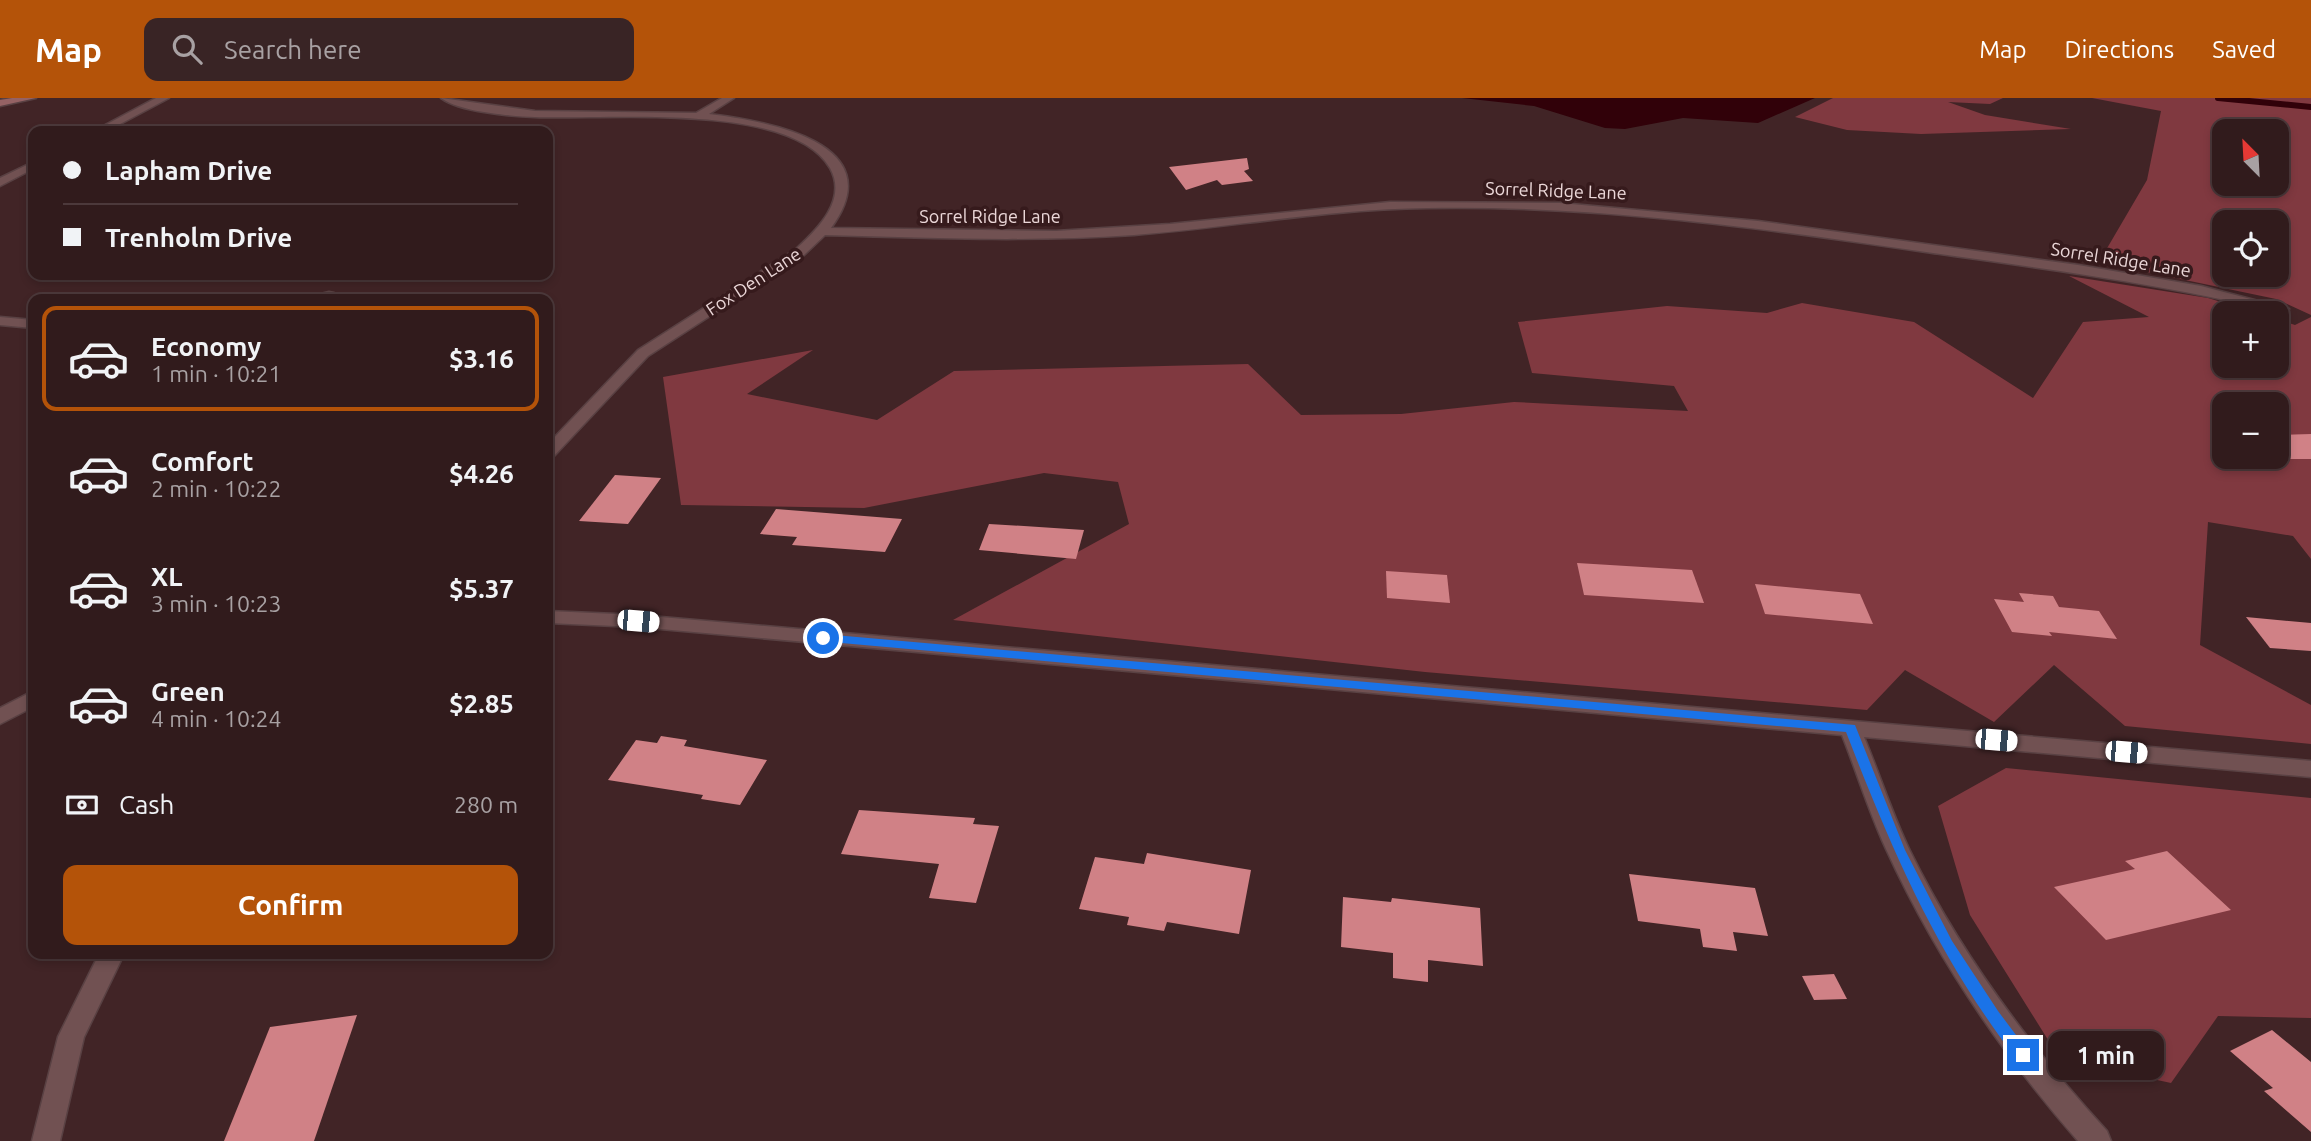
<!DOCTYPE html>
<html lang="en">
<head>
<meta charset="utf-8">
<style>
	body { margin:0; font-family:Ubuntu,sans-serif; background:#392425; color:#f1f3f6; height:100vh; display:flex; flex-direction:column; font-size:26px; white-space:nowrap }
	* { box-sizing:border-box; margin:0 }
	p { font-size:23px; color:#a8a1a3 }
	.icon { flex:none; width:38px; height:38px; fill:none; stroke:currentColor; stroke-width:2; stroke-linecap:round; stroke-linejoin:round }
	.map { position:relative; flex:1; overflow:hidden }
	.panel { position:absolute; left:28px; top:196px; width:525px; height:665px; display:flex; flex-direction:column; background:#311b1c; border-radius:14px; box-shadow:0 4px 10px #0003,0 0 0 2px #4c393b }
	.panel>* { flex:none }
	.guide { position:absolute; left:28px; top:28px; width:525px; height:154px; border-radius:14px; box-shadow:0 4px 10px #0003,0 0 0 2px #4c393b; display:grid; align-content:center; height:154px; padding:0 35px; background:#311b1c }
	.needle { width:46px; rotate:336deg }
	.fabs { position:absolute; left:2212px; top:21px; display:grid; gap:14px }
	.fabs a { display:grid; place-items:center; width:77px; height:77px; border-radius:14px; background:#311b1c; box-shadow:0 4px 10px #0003,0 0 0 2px #4c393b; font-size:35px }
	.end { position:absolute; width:32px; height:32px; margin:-16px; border:9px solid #1a73e8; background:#fff; box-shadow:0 0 0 4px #fff }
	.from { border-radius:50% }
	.bubble { position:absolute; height:49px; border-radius:14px; background:#311b1c; box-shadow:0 4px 10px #0003,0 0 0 2px #4c393b; font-size:23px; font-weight:700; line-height:49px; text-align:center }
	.car { position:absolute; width:21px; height:42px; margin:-21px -10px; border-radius:9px; box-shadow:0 0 5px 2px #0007; background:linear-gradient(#fff 24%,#345 0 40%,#fff 0 76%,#345 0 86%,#fff 0) }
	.guide b { display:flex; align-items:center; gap:24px; height:66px; font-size:26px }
	.guide b+b { border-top:2px solid #4c393b }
	.guide i { width:18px; height:18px; background:#f1f3f6 }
	ul { padding:12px 0 0; list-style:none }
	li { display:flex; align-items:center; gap:21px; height:105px; margin:0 14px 10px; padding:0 21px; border:4px solid transparent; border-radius:14px }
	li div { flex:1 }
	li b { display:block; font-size:26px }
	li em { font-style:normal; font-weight:700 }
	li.selected { border-color:#b45309 }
	li>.icon { width:63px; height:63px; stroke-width:1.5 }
	.pay { display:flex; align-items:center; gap:18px; height:77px; padding:0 35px; font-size:26px }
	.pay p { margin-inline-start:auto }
	.primary-button { display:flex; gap:14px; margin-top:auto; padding:14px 35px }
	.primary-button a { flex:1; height:80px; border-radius:14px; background:#b45309; color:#fff; font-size:28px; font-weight:700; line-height:80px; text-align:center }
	header { display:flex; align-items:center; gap:42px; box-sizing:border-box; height:98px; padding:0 35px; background:#b45309; color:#fff }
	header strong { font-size:33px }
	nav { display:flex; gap:38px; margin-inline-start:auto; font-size:24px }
	.search { width:490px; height:63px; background:#392425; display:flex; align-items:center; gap:18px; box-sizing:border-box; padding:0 24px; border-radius:14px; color:#a8a1a3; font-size:26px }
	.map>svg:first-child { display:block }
	.forest { fill:#803940; fill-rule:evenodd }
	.water { fill:#310109 }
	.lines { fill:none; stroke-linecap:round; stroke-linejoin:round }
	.stream { stroke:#310109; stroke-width:6 }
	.building { fill:#d08186 }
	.minor-casing { stroke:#594143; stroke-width:3 }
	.secondary-casing { stroke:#594143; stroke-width:3 }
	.minor { fill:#715152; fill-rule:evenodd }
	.secondary { fill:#956264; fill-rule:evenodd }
	.route { fill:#1a73e8 }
	.labels { text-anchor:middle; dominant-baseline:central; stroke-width:7; stroke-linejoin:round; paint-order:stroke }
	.far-street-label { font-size:18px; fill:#ebd7d8; stroke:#361a1c }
</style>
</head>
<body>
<header>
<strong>Map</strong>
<div class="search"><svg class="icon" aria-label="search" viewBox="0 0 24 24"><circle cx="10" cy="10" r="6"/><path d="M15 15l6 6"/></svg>Search here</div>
<nav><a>Map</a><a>Directions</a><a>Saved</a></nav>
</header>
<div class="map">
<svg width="2311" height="1043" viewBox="0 0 2311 1043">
	<rect width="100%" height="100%" fill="#412426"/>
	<g class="forest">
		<polygon points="1833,0 2003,0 1990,6 1948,4 1985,17 2071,31 1921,36 1847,32 1795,19"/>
		<path d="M 2092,0 L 2311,0 L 2311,217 L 2276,201 L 2099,164 L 2147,82 L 2161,13 ZM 2224,33 L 2277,33 L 2277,86 L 2224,86 ZM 2224,124 L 2277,124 L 2277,177 L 2224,177 Z"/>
		<path d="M 2069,178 L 2208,200 L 2257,215 L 2224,215 L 2224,268 L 2277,268 L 2277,221 L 2295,227 L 2311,219 L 2311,461 L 2293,438 L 2208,424 L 2200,547 L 2311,607 L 2311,646 L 2125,628 L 2054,567 L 1994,624 L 1905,572 L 1867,612 L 1425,574 L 953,522 L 1129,426 L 1118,384 L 1044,375 L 864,410 L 681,407 L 663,279 L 813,252 L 747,296 L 877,322 L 954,273 L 1248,266 L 1301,317 L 1401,316 L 1514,304 L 1688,313 L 1674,288 L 1532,275 L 1518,224 L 1667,208 L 1767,215 L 1802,205 L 1914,224 L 2033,300 L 2083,224 L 2149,219 ZM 2224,306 L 2277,306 L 2277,359 L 2224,359 Z"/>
		<polygon points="2006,670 2311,700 2311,920 2218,918 2171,985 2060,961 1970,817 1938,708"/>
	</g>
	<polygon class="water" points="1462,0 1815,0 1758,25 1683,20 1625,31 1605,30 1534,8"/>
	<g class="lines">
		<polyline class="stream" points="2218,0 2311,9"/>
	</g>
	<g class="building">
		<polygon points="1247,60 1249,71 1244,73 1253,83 1222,87 1217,82 1186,92 1169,69"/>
		<polygon points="2311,336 2311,361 2277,361 2277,337"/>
		<polygon points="615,377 661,380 628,426 579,423"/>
		<polygon points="776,411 902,421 885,454 792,447 797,439 760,436"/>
		<polygon points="989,426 1024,428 1084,432 1076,461 979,452"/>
		<polygon points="1577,465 1692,472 1704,505 1584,497"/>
		<polygon points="1386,473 1447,477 1450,505 1387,500"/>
		<polygon points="1755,486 1860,496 1873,526 1765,516"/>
		<polygon points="2019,495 2053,498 2059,509 2099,513 2117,541 2049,534 2052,538 2012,534 1994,501 2024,504"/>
		<polygon points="2246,519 2311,525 2311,553 2270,550"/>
		<polygon points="661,638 687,642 684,648 767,662 740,707 701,701 703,697 608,682 636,642 657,645"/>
		<polygon points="859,712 975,720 973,726 999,728 976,805 929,800 939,766 841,756"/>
		<polygon points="2167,753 2231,812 2106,842 2054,789 2135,771 2125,763"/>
		<polygon points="1147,755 1251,772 1239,836 1167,824 1164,833 1127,827 1129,819 1079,811 1095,759 1144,766"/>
		<polygon points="1629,776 1755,790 1768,838 1733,834 1737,853 1703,849 1700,831 1638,823"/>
		<polygon points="1343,799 1391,804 1392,800 1480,810 1483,868 1428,862 1428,884 1393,880 1393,855 1341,849"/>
		<polygon points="1834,876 1847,901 1814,902 1802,878"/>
		<polygon points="357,917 314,1043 224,1043 270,929"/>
		<polygon points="2272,932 2311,964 2311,1034 2264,993 2273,990 2230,953"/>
	</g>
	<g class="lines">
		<g class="minor-casing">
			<g id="minor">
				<polygon points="156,0 169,0 107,33 94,33"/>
				<path d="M 441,0 L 535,13 L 696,15 L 722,0 L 734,0 L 709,16 C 765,23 894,44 831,130 L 1056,133 L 1170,126 L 1390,104 L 1560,105 L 1758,123 L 2078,167 L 2201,188 L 2289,211 L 2282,215 C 2165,186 2046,171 1926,154 C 1761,130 1595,107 1428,110 C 1329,111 1232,129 1134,137 C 1031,144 928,140 825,137 L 804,157 L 648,258 L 554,358 L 548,360 L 548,346 L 638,252 L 796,151 C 817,132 848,102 830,70 C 791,3 605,22 535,19 C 510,18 460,14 441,0 Z"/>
				<polygon points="33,64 33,71 0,88 0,80"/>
				<polygon points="329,194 334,195 334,201 300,201"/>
				<polygon points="0,219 33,222 33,230 0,227"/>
				<path d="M 548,513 L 638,517 L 2311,663 L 2311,679 L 1864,639 C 1880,677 1892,716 1910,753 C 1961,857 2030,949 2107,1033 L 2111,1043 L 2078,1043 C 2001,955 1935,858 1886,751 C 1869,714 1857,675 1842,637 L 638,529 L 548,525 Z"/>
				<polygon points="33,593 33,609 0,626 0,610"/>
				<polygon points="99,856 124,856 84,939 60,1043 32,1043 58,939"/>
			</g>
		</g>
		<g class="secondary-casing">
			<polygon id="secondary" points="12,0 36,0 0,8 0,2"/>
		</g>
		<use href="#minor" class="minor"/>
		<use href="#secondary" class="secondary"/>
	</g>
	<path class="route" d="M 823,536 L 1855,627 L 1905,752 L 1952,843 L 1998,913 L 2031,957 L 2023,965 L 2018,963 C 1937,858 1893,755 1846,634 L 819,543 L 818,540 Z"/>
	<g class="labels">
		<g class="far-street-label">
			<text transform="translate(1556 92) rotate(2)">Sorrel Ridge Lane</text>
			<text x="990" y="118">Sorrel Ridge Lane</text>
			<text transform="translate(2121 161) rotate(9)">Sorrel Ridge Lane</text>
			<text transform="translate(753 183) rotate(-33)">Fox Den Lane</text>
		</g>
	</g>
</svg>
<div class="fabs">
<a><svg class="needle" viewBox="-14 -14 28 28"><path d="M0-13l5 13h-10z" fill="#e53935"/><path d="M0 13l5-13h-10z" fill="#a8a1a3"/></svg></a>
<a><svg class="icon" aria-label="locate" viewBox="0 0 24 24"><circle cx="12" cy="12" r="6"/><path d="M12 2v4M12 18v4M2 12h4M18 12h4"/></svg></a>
<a>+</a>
<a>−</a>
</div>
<i class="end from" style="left:823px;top:540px"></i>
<i class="end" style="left:2023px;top:957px"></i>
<div class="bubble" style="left:2048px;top:933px;width:116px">1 min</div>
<i class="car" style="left:638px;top:523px;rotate:95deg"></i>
<i class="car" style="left:1996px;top:642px;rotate:95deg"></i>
<i class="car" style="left:2126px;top:654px;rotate:95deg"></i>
<div class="guide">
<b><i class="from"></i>Lapham Drive</b>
<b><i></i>Trenholm Drive</b>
</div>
<section class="panel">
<ul>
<li class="selected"><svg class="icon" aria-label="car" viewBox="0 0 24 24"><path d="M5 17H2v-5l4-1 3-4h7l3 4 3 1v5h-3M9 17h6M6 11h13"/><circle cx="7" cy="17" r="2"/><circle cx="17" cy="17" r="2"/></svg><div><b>Economy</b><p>1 min · 10:21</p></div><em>$3.16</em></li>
<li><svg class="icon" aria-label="car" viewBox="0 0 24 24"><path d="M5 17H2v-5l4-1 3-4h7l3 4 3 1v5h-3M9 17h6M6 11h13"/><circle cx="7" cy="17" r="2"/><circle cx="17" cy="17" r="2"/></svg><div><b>Comfort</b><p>2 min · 10:22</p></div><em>$4.26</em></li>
<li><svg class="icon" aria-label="car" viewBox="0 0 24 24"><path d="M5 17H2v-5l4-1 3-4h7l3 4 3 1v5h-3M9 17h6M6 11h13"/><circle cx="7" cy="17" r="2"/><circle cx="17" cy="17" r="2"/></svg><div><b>XL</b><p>3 min · 10:23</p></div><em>$5.37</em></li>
<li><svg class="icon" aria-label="car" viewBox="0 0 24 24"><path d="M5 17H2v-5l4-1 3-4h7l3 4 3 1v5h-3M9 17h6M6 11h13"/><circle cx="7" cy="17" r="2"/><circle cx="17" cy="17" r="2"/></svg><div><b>Green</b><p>4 min · 10:24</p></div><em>$2.85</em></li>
</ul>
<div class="pay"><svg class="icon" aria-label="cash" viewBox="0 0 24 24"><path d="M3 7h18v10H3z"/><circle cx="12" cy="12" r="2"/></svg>Cash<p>280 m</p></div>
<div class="primary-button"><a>Confirm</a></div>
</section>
</div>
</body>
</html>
